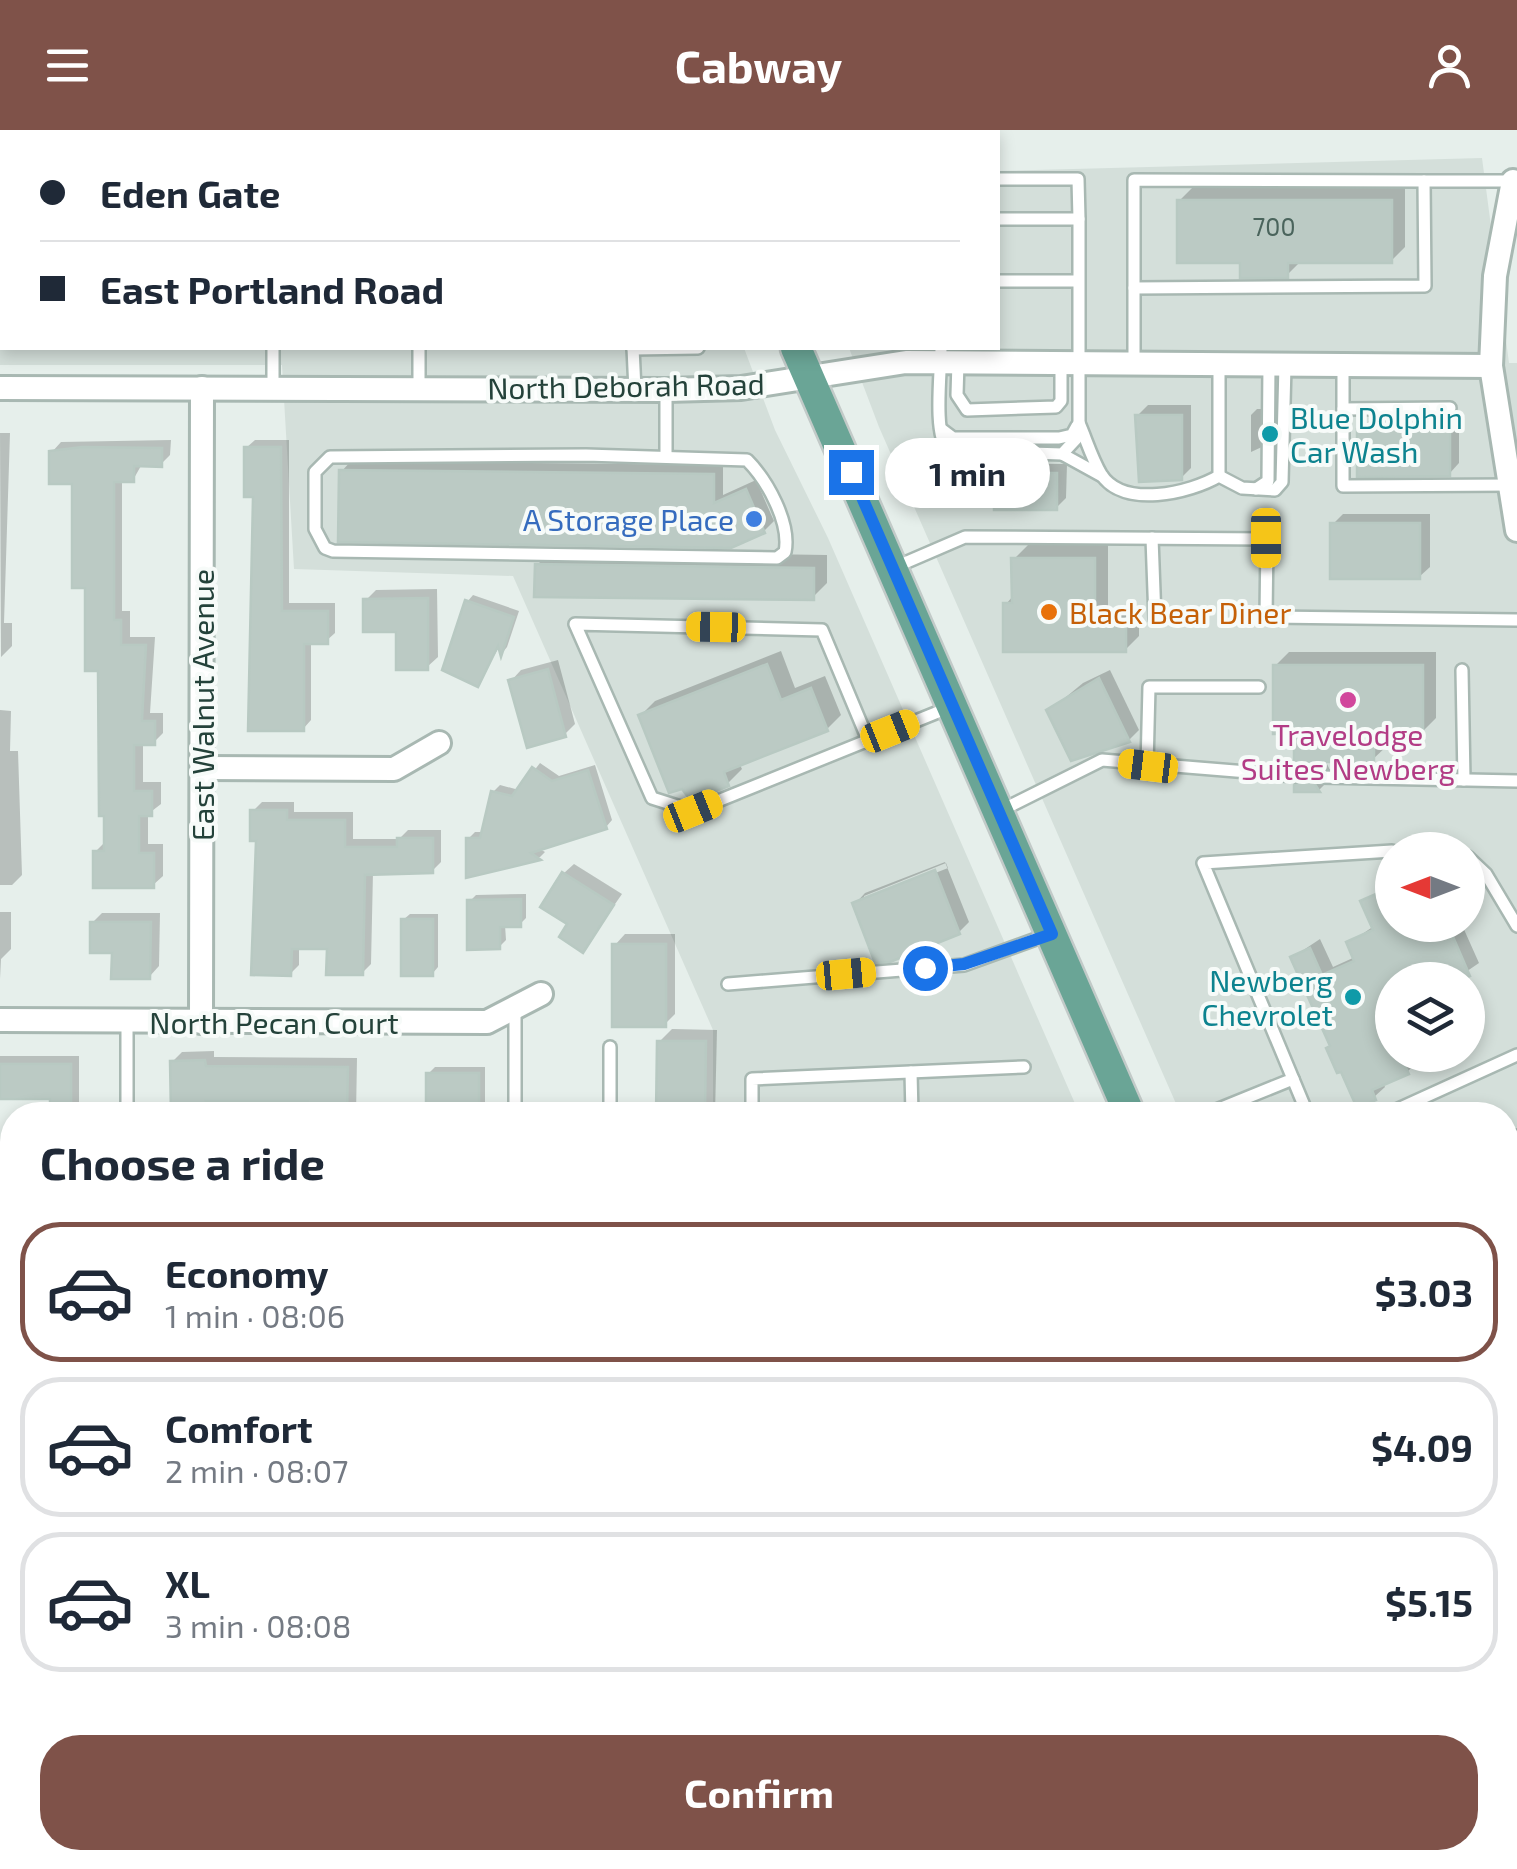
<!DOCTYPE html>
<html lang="en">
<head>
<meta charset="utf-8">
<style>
	body { margin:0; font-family:"Exo 2",sans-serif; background:#f2f2f3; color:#1f2937; height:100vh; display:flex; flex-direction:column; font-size:38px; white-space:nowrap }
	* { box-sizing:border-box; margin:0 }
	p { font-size:32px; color:#747a83 }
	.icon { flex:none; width:55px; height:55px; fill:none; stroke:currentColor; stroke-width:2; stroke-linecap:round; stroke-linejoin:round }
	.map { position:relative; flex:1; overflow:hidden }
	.details { position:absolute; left:0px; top:972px; width:1518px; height:768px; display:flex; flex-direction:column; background:#fff; border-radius:40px 40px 0 0; box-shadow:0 5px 15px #0003 }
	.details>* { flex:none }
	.guide { position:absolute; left:0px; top:0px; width:1000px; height:220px; box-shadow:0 5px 15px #0003; display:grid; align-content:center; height:220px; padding:0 40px; background:#fff }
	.needle { width:65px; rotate:270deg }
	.fabs { position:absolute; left:1375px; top:702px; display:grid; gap:20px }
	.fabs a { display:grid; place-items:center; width:110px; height:110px; border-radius:50%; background:#fff; box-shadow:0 5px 15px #0003; font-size:50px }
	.end { position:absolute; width:45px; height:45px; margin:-22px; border:12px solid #1a73e8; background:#fff; box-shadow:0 0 0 5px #fff }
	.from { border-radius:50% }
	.bubble { position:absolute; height:70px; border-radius:35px; background:#fff; box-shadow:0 5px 15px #0003; font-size:32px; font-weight:700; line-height:70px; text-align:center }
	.car { position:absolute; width:30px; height:60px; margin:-30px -15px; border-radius:12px; box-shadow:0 0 8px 2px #0007; background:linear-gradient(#f5c518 24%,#345 0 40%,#f5c518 0 76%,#345 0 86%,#f5c518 0) }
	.guide b { display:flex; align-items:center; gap:35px; height:95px; font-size:38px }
	.guide b+b { border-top:2px solid #e0e1e3 }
	.guide i { width:25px; height:25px; background:#1f2937 }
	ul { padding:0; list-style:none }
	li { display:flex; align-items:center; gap:30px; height:140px; margin:0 20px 15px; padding:0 20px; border:5px solid #e0e1e3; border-radius:40px }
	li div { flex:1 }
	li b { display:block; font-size:38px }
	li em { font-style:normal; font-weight:700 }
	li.current { border-color:#7f5249 }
	li>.icon { width:90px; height:90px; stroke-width:1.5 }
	h2 { padding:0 40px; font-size:45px; line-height:120px }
	.action { display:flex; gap:20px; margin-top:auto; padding:20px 40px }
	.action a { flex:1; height:115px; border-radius:40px; background:#7f5249; color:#fff; font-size:40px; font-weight:700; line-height:115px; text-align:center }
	header { display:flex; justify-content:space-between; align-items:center; height:130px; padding:0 40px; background:#7f5249; color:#fff; font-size:45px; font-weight:700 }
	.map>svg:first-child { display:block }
	.built { fill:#d4dfda; fill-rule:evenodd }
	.shadow { fill:#0003; fill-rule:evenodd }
	.building { fill:#bbcac4; stroke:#b8c9c2; stroke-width:2.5 }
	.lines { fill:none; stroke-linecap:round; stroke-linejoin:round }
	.lane-casing { stroke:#a8b8b2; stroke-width:16 }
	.street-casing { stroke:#a8b8b2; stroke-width:28 }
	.secondary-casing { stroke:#a4bbb3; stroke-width:35 }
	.primary-casing { stroke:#c2cac8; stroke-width:35 }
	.lane { stroke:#fff; stroke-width:11 }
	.street { stroke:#fff; stroke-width:22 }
	.secondary { stroke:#fff; stroke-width:30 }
	.primary { stroke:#6aa596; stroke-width:30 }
	.route { stroke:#1a73e8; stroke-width:12 }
	.culture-dot { fill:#0f9aa8; stroke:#f7fbf9; stroke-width:4 }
	.shop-dot { fill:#3f7fe0; stroke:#f7fbf9; stroke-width:4 }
	.food-dot { fill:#e8710a; stroke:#f7fbf9; stroke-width:4 }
	.hotel-dot { fill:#d1479c; stroke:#f7fbf9; stroke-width:4 }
	.labels { text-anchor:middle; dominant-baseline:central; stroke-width:8; stroke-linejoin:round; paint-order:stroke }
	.number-label { font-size:25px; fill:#4a645c }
	.street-label { font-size:30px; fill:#24423a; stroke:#f7fbf9 }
	.culture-label { font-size:30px; fill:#0d838f; stroke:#f7fbf9; text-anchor:start }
	.shop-label { font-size:30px; fill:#366cbe; stroke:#f7fbf9; text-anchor:end }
	.food-label { font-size:30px; fill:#c56008; stroke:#f7fbf9; text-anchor:start }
	.hotel-label { font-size:30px; fill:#b23c85; stroke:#f7fbf9 }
</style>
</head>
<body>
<header><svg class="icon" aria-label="menu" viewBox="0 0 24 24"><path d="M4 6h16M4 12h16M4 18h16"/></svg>Cabway<svg class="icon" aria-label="person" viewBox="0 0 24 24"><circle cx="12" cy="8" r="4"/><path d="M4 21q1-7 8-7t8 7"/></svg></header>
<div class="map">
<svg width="1517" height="1739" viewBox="0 0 1517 1739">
	<rect width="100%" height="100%" fill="#e6efeb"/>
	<g class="built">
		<polygon points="0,0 650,0 2,2 2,218 744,218 775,300 828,408 1080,985 713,985 713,900 513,446 294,439 282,235 0,235"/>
		<path d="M 1482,28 L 1509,233 L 1517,233 L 1517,1739 L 1511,1739 L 1505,1725 L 1505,985 L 1181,985 L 879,297 L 849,218 L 998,218 L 998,41 ZM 1392,720 L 1468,720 L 1468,795 L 1392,795 ZM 1392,850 L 1468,850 L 1468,925 L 1392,925 Z"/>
		<polygon points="1002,1728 1407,1728 1412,1739 1002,1739"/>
	</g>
	<g class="shadow">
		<polygon points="478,0 568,0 565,2"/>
		<polygon points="1193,57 1405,57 1405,117 1391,131 1301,131 1287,145 1243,131 1179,71"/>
		<polygon points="1148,275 1191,275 1191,338 1181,348 1137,330 1137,286"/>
		<polygon points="1257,279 1265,279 1264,316 1251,322 1251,285"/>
		<polygon points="1370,290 1459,290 1459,333 1449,344 1360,300"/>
		<polygon points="0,303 10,303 4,493 12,493 12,516 1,527"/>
		<polygon points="171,310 170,325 161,334 142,334 133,350 122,350 122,481 130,481 130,507 155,507 150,583 163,583 163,603 154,612 143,612 143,652 161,652 161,674 148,684 148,714 163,714 163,746 153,755 95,722 106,711 101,538 74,352 52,322 61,312"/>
		<polygon points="255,310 289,310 289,473 335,473 335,503 326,511 311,511 311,590 303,599 246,318"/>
		<polygon points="351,331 723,335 723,365 756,350 774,391 764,401 341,342"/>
		<polygon points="972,333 1067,334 1066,368 1056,378 961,344"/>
		<polygon points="1343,384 1430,384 1430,437 1419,447 1333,394"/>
		<polygon points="1028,415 1108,415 1108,478 1139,478 1139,506 1125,520 1006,474 1014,465 1014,429"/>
		<polygon points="551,421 827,425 827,453 813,467 537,435"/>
		<polygon points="437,459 438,527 427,537 398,499 366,470 376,460"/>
		<polygon points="473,465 519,481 507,517 503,522 501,514 477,554 467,472"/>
		<polygon points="781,521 795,558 825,546 841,585 827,599 739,633 742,639 728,653 641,585 655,571"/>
		<polygon points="1289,522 1436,522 1436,588 1422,602 1387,602 1387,616 1372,630 1325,630 1333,646 1319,660 1297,660 1308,646 1275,536"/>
		<polygon points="558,530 575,594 565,604 511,551 521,540"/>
		<polygon points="1110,540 1139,600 1129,610 1072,628 1049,581 1083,553"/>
		<polygon points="0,580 11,581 10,621 18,621 22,745 12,755 0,755"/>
		<polygon points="540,633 559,646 595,635 612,690 606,697 538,718 545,722 540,727 469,744 468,709 475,702 484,702 493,662 500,655 519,660"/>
		<polygon points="262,672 294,672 294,682 353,682 353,709 399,709 408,700 441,700 441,732 432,741 373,742 371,834 362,843 329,816 299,816 299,835 290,844 253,681"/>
		<polygon points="1468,726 1478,752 1468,762"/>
		<path d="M 945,732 L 969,792 L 959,802 L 855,774 L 865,763 ZM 946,733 L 948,738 L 864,771 L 864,766 Z"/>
		<polygon points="574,734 622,764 583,820 571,793 563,744"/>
		<polygon points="1392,753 1392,795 1462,795 1479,833 1454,850 1392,850 1392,925 1425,925 1407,942 1383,953 1385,957 1374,967 1332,915 1293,827 1320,809 1333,837 1355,827 1349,813 1374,796 1363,771"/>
		<polygon points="526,764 526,788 520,794 505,795 506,810 499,817 469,772 476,765"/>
		<polygon points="0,782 11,782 11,819 1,829 0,849"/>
		<polygon points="102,783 160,783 159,836 149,847 114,821 92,793"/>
		<polygon points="410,784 438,784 438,837 432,844 403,790"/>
		<polygon points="625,804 675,804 675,884 665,894 615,815"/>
		<polygon points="672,899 717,900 715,985 658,985 659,912"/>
		<polygon points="214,921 214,927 357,928 356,985 310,985 310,968 215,968 216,985 173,985 172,932 182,922"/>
		<polygon points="0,926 79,926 79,974 94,974 94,985 53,985 53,966 0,966 0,988"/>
		<polygon points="435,937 485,937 485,974 478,981 428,944"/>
		<polygon points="0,1095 10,1095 12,1149 9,1135 0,1135"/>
		<polygon points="0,1209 11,1209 12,1281 8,1428 0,1436"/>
		<rect x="0" y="1523" width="12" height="200"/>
		<rect x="69" y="1728" width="29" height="11"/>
		<polygon points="206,1728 222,1728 233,1739 195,1739"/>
		<polygon points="234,1728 244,1728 256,1739 234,1739"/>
		<polygon points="418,1728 469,1728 471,1739 421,1739"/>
		<polygon points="853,1728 1007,1728 1007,1729 998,1738 853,1738"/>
		<polygon points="1148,1728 1352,1728 1321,1735 1321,1739 1195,1739 1195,1728"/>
	</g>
	<g class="building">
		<polygon points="1177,70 1392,70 1392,133 1288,133 1288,148 1240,148 1240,133 1177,133"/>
		<polygon points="1135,285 1182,285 1182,350 1139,352"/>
		<polygon points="1357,299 1450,299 1450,346 1357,347"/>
		<polygon points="82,317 162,318 162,337 134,336 134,352 114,352 114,490 121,490 121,515 146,515 142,591 155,591 155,615 134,615 134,661 152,661 152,686 139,686 139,723 154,723 154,758 93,758 93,721 104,721 104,686 99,686 98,541 85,541 85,458 72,458 72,354 49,354 49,321"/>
		<polygon points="244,317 281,317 282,481 328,481 328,514 304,514 304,601 248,601 253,367 244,367"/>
		<polygon points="339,340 714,344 714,373 746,359 765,403 731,418 338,412"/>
		<polygon points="959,343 1057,343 1057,380 994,380 994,369 958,369"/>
		<rect x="1330" y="393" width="90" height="56"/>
		<polygon points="1011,428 1095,428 1095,491 1126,491 1126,522 1003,522 1003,473 1012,473"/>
		<polygon points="535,434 814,438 814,470 534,467"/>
		<polygon points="428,468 428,540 396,540 396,502 363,502 363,469"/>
		<polygon points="465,470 514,487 501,527 498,516 478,557 442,540"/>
		<polygon points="767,534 781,570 811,558 828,601 724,642 729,656 691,671 682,659 669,663 638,585"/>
		<polygon points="1273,535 1423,535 1423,604 1374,604 1374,632 1320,632 1311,648 1320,662 1294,662 1294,655 1304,646 1294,637 1294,604 1273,604"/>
		<polygon points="548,539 566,607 527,618 508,550"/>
		<polygon points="1099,548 1130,612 1071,631 1046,580"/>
		<polygon points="532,637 552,651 588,640 607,699 531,723 541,730 466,748 466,708 480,708 491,661 512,666"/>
		<polygon points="250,680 287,680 287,690 345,690 345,717 397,717 397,708 433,708 433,743 365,745 363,845 326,845 327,819 292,819 291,846 251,845 256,711 250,711"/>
		<polygon points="935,740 960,804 890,832 875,833 852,773"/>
		<polygon points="562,742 614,775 583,823 559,807 567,794 540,777"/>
		<polygon points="1392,757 1392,795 1448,795 1470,846 1460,850 1392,850 1392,925 1400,925 1409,944 1372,960 1376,970 1357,978 1341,942 1337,943 1326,918 1330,916 1290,827 1310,818 1322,845 1354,831 1346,812 1373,800 1360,771"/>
		<polygon points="521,769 521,797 500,797 500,819 467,820 467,770"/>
		<rect x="401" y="789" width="32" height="57"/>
		<polygon points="90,792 151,792 150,849 111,849 112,823 90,823"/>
		<rect x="612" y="814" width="54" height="83"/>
		<polygon points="657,911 706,911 705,985 656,985"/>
		<polygon points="205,930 206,936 348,937 347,985 307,985 308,971 206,971 207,985 171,985 170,931"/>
		<polygon points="0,934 71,934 71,985 50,985 50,969 0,969"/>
		<rect x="426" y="943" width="53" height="40"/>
	</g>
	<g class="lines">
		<g class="lane-casing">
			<g id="lane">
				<polyline points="315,0 316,2"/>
				<polyline points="377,0 380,2"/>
				<polyline points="621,0 622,2"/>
				<polyline points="263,2 263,0"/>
				<polyline points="0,32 2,32"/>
				<polyline points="998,49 1078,49 1079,89"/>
				<polyline points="998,151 1078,151"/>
				<polyline points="1134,158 1425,156 1424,51 1513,51"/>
				<polyline points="633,218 635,260"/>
				<path d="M 941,218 C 941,241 933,305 948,320 L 1062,324 L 1076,309 L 1079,293 L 1079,89 L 998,89"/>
				<polyline points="633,219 698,218"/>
				<polyline points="958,232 957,265 967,280 1056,277 1061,271 1061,233"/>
				<polyline points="1134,234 1134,50 1424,51"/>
				<polyline points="1343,235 1343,356 1513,355"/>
				<polyline points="273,258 273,218"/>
				<polyline points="419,259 419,218"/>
				<polyline points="666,260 666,325"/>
				<polyline points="1343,279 1450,278"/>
				<path d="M 1079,293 C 1086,309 1092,329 1101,344 C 1123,379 1190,363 1219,346 L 1219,234"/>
				<polyline points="941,299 953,308 1059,308 1072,305 1077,296"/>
				<polyline points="1062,324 1102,346"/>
				<path d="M 586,325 L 747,330 C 767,350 791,393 785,422 L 777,428 L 333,421 L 325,418 L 315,399 L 315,342 L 330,327 Z"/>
				<polyline points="1219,346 1242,358 1275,360 1282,352 1285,235"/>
				<polyline points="1256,359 1268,351 1269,234"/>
				<polyline points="1152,408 1155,489"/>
				<polyline points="893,438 965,407 1267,409 1266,487 1517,490"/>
				<polyline points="1462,540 1464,650"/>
				<polyline points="868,610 822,500 575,494 652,668 693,681 948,578"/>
				<polyline points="1147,636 1149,557 1259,557"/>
				<polyline points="1320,647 1517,651"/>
				<polyline points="1002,680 1102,630 1295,646"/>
				<polyline points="1416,720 1441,720"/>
				<polyline points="1468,727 1486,744 1517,796"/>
				<polyline points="728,854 964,835 1047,805"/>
				<polyline points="127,891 127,985"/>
				<polyline points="610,917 610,985"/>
				<polyline points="911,942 912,985"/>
				<polyline points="1293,949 1308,985"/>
				<polyline points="515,985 515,877"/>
				<polyline points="752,985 752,949 1024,937"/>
				<polyline points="1204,985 1293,949 1203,733 1392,721"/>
				<polyline points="1385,985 1517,925"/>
				<polyline points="1505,1011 1517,1006"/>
				<polyline points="0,1180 12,1180"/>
				<polyline points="1505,1186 1517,1186"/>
				<polyline points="1505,1228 1517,1237"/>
				<polyline points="1505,1305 1517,1286"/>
				<polyline points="1505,1318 1517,1347"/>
				<polyline points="1505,1670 1517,1669"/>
				<polyline points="1053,1728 1053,1739"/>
				<polyline points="1112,1728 1112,1739"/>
				<polyline points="1371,1728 1373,1733 1386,1728"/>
			</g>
		</g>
		<g class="street-casing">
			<g id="street">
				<polyline points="1513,51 1495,146 1491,236 1517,400"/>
				<polyline points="0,258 666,260 741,258 906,232 1491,236"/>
				<polyline points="202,638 394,639 439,613"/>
				<polyline points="0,890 487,892 541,864"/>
				<polyline points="201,892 202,258"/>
			</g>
		</g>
		<g class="secondary-casing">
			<g id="secondary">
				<polyline points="1505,1417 1517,1411"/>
				<polyline points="0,1489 12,1489"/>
			</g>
		</g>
		<g class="primary-casing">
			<g id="primary">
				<polyline points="700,0 701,2"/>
				<polyline points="796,218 1130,985"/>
				<polyline points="1433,1728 1438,1739"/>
				<polyline points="1476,1728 1481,1739"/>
			</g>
		</g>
		<use href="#lane" class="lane"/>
		<use href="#street" class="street"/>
		<use href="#secondary" class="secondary"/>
		<use href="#primary" class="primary"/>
	</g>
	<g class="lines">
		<polyline class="route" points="851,342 1052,804 964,834 925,838"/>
	</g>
	<g class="culture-dot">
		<circle cx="1270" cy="304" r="10"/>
		<circle cx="1353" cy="867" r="10"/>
	</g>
	<circle class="shop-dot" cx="754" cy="389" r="10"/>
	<circle class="food-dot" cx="1049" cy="482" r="10"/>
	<circle class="hotel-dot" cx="1348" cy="570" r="10"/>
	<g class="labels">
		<g class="number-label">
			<text x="1274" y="96">700</text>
		</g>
		<g class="street-label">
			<text transform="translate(626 255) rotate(-1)">North Deborah Road</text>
			<text transform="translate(202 575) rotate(-90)">East Walnut Avenue</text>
			<text x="274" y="892">North Pecan Court</text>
		</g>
		<g class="culture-label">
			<text x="1290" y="287">Blue Dolphin<tspan x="1290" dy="34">Car Wash</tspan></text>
			<text x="1333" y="850" text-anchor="end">Newberg<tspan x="1333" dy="34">Chevrolet</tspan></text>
		</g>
		<g class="shop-label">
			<text x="734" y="389">A Storage Place</text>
		</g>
		<g class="food-label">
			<text x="1069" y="482">Black Bear Diner</text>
		</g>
		<g class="hotel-label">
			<text x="1348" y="604">Travelodge<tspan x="1348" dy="34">Suites Newberg</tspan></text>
		</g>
	</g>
</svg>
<div class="fabs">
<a><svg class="needle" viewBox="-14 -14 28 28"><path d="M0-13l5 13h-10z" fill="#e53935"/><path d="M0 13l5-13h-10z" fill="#747a83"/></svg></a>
<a><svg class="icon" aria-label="layers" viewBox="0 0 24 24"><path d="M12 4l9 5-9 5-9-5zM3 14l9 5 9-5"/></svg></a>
</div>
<i class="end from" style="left:925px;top:838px"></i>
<i class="end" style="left:851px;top:342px"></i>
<div class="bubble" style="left:885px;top:308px;width:165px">1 min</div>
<i class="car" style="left:1266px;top:408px;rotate:180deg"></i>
<i class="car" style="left:716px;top:497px;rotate:271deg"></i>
<i class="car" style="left:890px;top:601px;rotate:68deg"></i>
<i class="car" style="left:1148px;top:636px;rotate:277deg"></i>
<i class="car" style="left:693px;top:681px;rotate:68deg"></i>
<i class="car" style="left:846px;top:844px;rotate:85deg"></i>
<div class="guide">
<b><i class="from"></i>Eden Gate</b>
<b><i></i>East Portland Road</b>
</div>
<section class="details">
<h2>Choose a ride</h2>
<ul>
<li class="current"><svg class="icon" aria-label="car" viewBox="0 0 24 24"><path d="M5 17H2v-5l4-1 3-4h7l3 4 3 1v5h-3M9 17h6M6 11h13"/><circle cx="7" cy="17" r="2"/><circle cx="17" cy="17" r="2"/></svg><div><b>Economy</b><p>1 min · 08:06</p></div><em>$3.03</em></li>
<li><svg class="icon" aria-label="car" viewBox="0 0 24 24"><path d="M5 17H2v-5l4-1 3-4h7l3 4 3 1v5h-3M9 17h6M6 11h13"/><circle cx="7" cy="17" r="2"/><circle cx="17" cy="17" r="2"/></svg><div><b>Comfort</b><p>2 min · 08:07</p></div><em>$4.09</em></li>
<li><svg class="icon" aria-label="car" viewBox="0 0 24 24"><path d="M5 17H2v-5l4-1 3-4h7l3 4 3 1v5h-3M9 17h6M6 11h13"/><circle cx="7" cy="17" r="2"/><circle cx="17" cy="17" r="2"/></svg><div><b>XL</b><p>3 min · 08:08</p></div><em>$5.15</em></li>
</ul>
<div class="action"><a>Confirm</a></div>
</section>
</div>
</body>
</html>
